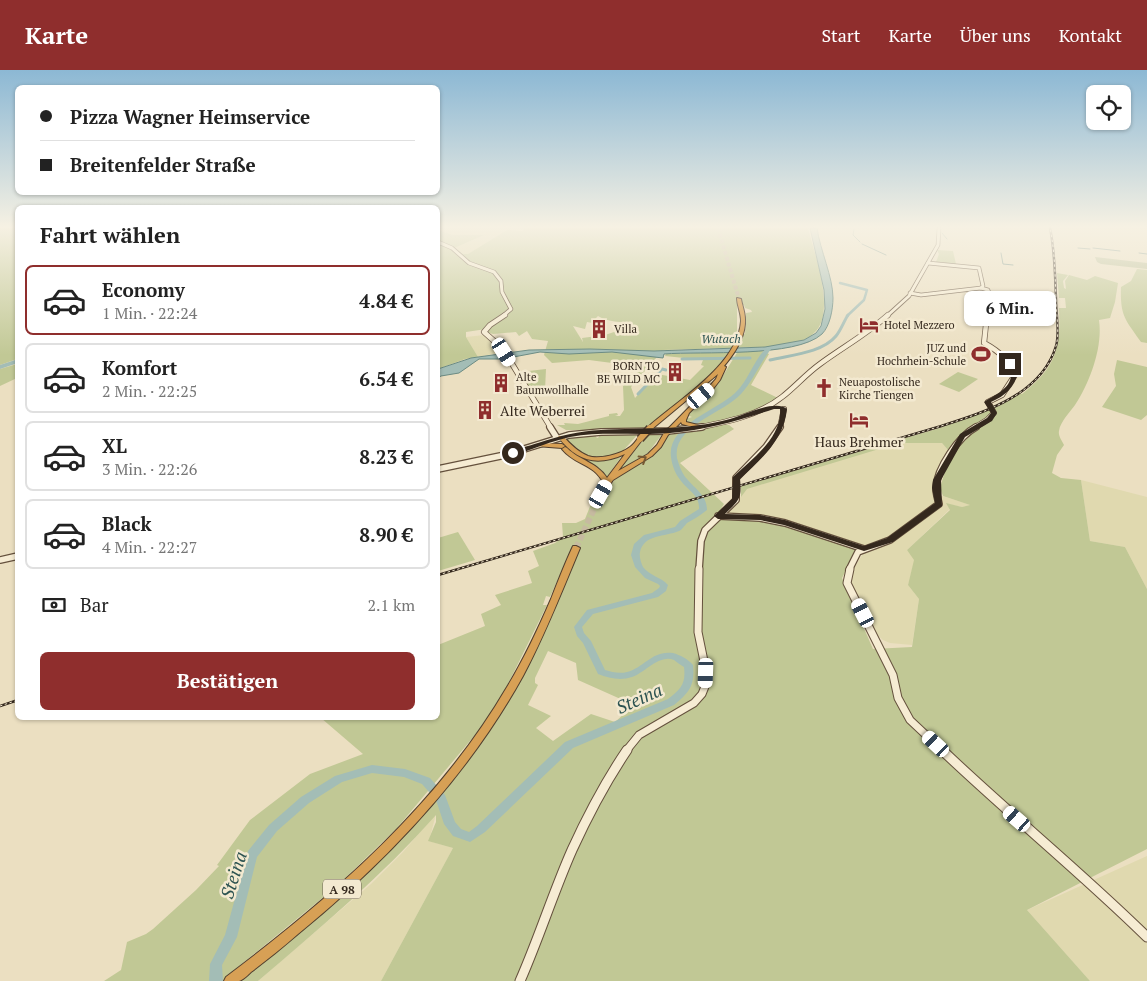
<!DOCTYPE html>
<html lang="de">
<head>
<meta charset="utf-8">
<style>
	body { margin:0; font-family:"PT Serif",serif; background:#f2f2f2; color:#222; height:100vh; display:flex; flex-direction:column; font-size:19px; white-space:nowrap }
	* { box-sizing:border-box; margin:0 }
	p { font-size:16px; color:#767676 }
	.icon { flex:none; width:28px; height:28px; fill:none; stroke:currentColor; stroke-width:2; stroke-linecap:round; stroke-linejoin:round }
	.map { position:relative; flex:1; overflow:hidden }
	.drawer { position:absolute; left:15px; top:135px; width:425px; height:515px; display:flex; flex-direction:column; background:#fff; border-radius:8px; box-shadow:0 1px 4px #0004 }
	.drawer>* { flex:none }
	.top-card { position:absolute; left:15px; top:15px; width:425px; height:110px; border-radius:8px; box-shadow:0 1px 4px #0004; display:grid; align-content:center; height:110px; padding:0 25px; background:#fff }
	.buttons { position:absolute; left:1086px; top:15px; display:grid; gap:10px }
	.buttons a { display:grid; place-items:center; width:45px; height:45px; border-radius:8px; background:#fff; box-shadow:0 1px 4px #0004; font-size:25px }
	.end { position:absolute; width:22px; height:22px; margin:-11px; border:6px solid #34281d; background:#fff; box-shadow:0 0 0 2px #fff }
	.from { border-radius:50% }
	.bubble { position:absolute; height:35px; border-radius:8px; background:#fff; box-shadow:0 1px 4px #0004; font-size:16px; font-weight:600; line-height:35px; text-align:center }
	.car { position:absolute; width:15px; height:30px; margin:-15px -8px; border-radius:6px; box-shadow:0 0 4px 1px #0007; background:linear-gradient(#fff 24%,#345 0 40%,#fff 0 76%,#345 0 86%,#fff 0) }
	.top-card b { display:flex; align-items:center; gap:18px; height:48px; font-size:19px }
	.top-card b+b { border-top:1px solid #e0e0e0 }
	.top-card i { width:12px; height:12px; background:#222 }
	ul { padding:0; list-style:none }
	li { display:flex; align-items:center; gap:15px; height:70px; margin:0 10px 8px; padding:0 15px; border:2px solid #e0e0e0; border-radius:8px }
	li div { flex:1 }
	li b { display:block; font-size:19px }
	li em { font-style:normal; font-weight:600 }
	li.active { border-color:#8f2e2d }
	li>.icon { width:45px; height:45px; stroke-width:1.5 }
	h2 { padding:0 25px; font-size:22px; line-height:60px }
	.pay { display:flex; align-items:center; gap:12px; height:55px; padding:0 25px; font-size:19px }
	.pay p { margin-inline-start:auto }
	.cta { display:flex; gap:10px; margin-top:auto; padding:10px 25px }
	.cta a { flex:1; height:58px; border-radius:8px; background:#8f2e2d; color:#fff; font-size:20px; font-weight:600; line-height:58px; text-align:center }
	header { display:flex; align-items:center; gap:30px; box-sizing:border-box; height:70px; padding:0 25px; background:#8f2e2d; color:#fff }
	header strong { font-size:24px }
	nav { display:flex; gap:28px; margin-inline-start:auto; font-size:18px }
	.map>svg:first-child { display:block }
	.farmland { fill:#e0d9af }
	.green { fill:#c1c895; fill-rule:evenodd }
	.cemetery { fill:#b8bd94 }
	.water { fill:#a3bdb6; stroke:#6b8b83 }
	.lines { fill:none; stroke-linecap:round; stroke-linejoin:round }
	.stream { stroke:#6b8b83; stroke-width:1 }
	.canal-far1 { stroke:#a3bdb6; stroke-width:2.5 }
	.canal { stroke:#a3bdb6; stroke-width:3 }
	.river { fill:#a3bdb6; fill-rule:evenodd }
	.highway-tunnel-far1 { stroke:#c6baa0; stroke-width:4; stroke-dasharray:4 2; stroke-linecap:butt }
	.highway-tunnel { stroke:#c6baa0; stroke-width:6; stroke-dasharray:6 3; stroke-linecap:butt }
	.secondary-far4-casing { stroke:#65513d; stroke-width:4.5 }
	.secondary-far3-casing { stroke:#65513d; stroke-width:6 }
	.secondary-far2-casing { stroke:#65513d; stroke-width:8 }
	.secondary-far1-casing { stroke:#65513d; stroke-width:9 }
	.secondary-casing { stroke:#65513d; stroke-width:11 }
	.highway-casing { stroke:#513f2e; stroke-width:2 }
	.secondary-far4 { stroke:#f6ecd3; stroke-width:3 }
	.secondary-far3 { stroke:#f6ecd3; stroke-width:4.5 }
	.secondary-far2 { stroke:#f6ecd3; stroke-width:5.5 }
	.secondary-far1 { stroke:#f6ecd3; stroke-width:7 }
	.secondary { stroke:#f6ecd3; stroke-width:9 }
	.highway { fill:#d7a055; fill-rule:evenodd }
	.rail-casing { stroke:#34281d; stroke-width:2.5 }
	.rail { stroke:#f3e9d0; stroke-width:1; stroke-dasharray:2.5; stroke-linecap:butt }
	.highway-bridge-casing { stroke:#513f2e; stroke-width:9; stroke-linecap:butt }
	.highway-bridge { stroke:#d7a055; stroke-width:6 }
	.oneway { stroke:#755833 }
	.route { fill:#34281d }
	.labels { text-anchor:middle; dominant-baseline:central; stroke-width:5; stroke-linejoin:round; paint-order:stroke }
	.far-poi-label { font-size:11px; fill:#34281d; stroke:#f3e9d0; text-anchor:start }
	.far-water-label { font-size:12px; font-style:italic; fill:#2d5351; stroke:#f3e9d0 }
	.shield { fill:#f3e9d0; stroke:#6d6253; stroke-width:1 }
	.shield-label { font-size:12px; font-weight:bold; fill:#34281d }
	.poi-label { font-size:14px; fill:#34281d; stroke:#f3e9d0; text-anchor:start }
	.near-water-label { font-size:18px; font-style:italic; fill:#2d5351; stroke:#f3e9d0 }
</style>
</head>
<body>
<header>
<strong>Karte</strong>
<nav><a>Start</a><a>Karte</a><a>Über uns</a><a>Kontakt</a></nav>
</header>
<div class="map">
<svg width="1147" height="911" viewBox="0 0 1147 911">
	<rect width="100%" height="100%" fill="#ebdfc1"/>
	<g class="farmland">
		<polygon points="438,158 524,158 523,161 506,161 468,184 463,184 453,178 482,165 453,165 438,160"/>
		<polygon points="484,265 497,274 502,282 478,287 466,267"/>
		<polygon points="904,373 942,373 948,380 951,380 933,413 936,430 935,435 888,469 867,476 861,475 788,452 725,443 738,431 746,419 879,378"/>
		<polygon points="1081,410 1147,427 1147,519 1125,477 1090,471"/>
		<polygon points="939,425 971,435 962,437 947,434 950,439 907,480 915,489 908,515 919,529 912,575 890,573 883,570 874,562 851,513 853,500 864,482 883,475 940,437 942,434"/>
		<polygon points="436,744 429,771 453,778 381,911 258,911 371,814 403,782"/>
		<polygon points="1147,786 1147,911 1090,911 1027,840"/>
	</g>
	<g class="green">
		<polygon points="0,158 18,158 17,289 0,295"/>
		<path d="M 524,158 L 808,158 C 814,182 837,243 814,263 C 802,275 782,275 766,277 L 663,280 L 631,317 L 635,328 L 657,304 L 690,310 L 704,296 L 701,295 L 703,290 L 683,290 L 684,288 L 665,286 L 666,284 L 729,282 L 720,296 L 708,309 L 643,360 L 566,360 L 557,355 L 565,355 L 564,353 L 578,354 L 609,346 L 609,344 L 617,343 L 618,345 L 615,346 L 620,346 L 624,340 L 623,316 L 643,297 L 589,290 L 552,293 L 544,285 L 548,271 L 532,269 L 527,261 L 519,266 L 516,262 L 493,264 L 487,262 L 486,259 L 466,262 L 466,267 L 478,287 L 465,289 L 438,299 L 438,160 L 453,165 L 484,165 L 454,178 L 463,184 L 468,184 L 507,160 L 523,161 ZM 744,235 L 745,238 L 751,240 L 752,242 L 746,243 L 745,264 L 737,265 L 737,236 ZM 598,246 C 609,253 621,250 632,256 L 605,265 L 582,268 L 583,272 L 573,256 L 585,259 L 587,252 L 603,255 L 604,253 L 593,251 Z"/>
		<polygon points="937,180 953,181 956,194 936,192 939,184"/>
		<path d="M 1137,199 L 1147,200 L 1147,273 L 1141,272 C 1125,249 1120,246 1121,217 L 1131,211 Z"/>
		<path d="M 1057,203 L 1068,205 L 1063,211 L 1064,218 L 1066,219 L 1065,211 L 1069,205 L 1087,210 L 1095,206 L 1118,213 L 1115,232 L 1110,248 L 1099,250 C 1103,277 1090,312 1075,335 C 1070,342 1060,352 1059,361 C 1058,366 1062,371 1064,375 L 1057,385 L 1052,403 L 1061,408 L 1081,410 L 1090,471 L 1125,477 L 1147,519 L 1147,779 L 1027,840 L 1090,911 L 381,911 L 453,778 L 428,771 L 436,752 L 436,745 C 382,806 320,858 258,911 L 239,911 C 340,831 434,749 504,639 C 535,589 557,533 580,479 L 572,478 L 550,527 L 546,526 L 543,535 L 547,535 L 504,622 L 480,659 L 397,758 L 337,816 L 227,906 L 228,911 L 104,911 L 121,900 L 127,872 L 146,864 L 153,859 L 196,820 L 219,796 L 217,795 L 250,750 L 310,704 L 363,684 L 321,648 L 438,648 L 438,575 L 485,556 L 481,544 L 501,535 L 495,525 L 532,513 L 528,501 L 539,496 L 533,481 L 555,473 L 563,467 L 562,453 L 576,453 L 585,449 L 595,424 L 603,427 L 615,409 L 637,395 L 668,364 L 724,355 L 729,355 L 734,359 L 680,393 L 724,434 L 719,442 L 778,453 L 857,479 L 842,508 L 873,579 L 912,577 L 919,529 L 908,515 L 914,490 L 907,480 L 950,440 L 946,433 L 962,437 L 970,435 L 943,426 L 940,418 L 951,381 L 948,380 L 942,373 L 904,373 L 889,376 L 747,419 L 741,427 L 741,416 L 940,358 L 1001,335 L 1020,323 L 1022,324 C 1055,298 1061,280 1059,238 L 1066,238 L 1065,228 L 1059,228 ZM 548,581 L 576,593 L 578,610 L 634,635 L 615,652 L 591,644 L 553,671 L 536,658 L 551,646 L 528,635 L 538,615 L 535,613 L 535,608 Z"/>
		<path d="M 738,281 L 762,281 L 769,284 L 751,315 L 778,328 C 756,341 711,360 688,353 L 686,349 L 692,347 L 687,345 L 718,314 Z"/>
		<polygon points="1117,290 1147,297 1147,345 1141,350 1102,337 1116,316 1114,304"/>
		<polygon points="17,294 17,308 0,316 0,299"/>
		<polygon points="546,299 545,320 532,321 520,302"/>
		<polygon points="958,302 978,309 959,322 939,314"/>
		<polygon points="639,363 622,382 616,386 599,388 580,384 565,369 595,365 597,368 599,367 599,364"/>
		<polygon points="649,363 663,363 648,383 618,401"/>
		<path d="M 561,371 C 564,373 567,378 571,381 C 585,394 604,390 621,387 L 607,407 C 596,390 573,390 561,371 Z"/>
		<polygon points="458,462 475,490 438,501 438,468"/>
	</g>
	<polygon class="cemetery" points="1095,187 1147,193 1147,199 1101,194 1097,192"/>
	<path class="water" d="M 810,158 L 817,158 C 820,180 833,207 833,228 C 833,239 830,256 822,264 C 796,288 701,281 664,284 L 663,288 L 612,282 L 569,284 L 540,282 L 503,289 L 479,289 L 459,303 L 441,306 L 438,308 L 438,299 L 471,288 L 529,280 L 590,279 L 654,281 L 765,277 L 804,270 L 816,263 L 821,256 L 825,239 L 824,220 Z"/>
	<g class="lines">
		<g class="stream">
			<polyline points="854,159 853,165 860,172"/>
			<polyline points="942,163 947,169"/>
			<polyline points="862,174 886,185"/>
			<polyline points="1078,178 1090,179"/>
			<polyline points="1093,178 1120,181"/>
			<polyline points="1001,183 1003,194 1013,195"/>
			<polyline points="1139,183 1147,184"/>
		</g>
		<polyline class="canal-far1" points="840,213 867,220 864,230 847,246"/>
		<g class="canal">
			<polyline points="682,289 750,288"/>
			<path d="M 770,290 C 790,285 822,283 836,266 C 841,260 844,251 848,245"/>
			<polyline points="638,324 662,299 666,300"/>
		</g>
		<g class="river">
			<path d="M 768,277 L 771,279 C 760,293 753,311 741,324 C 724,343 672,356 677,388 C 679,395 682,404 687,409 C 695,419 707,425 707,440 C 701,445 694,449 687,453 C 684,456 682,460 679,461 C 665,467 644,464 640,482 C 639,486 641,493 643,497 C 650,506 661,507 668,515 L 666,521 L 658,527 L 593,544 L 582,557 L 584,563 L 591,571 L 605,600 C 612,602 619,604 627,602 C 645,597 652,580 673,583 C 680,585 688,589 693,595 C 695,615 690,622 674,635 L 573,678 L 485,762 L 470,772 L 453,766 L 444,754 L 436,730 L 422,714 L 404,707 L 372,703 L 342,712 L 309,733 L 277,761 L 257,787 L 237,867 L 222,895 L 223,911 L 209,911 L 210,894 L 225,865 L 248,781 L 269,755 L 301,727 L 335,706 L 372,695 L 405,699 L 430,708 L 445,725 L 455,752 L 461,759 L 469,762 L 477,756 L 565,672 L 668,629 C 681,619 686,614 684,597 C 680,595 677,592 674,590 C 659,584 645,603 632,607 C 620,611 609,608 598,604 L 583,573 L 577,566 L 574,557 L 587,540 L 652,523 L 659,518 L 660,516 L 658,514 L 645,508 L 635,497 L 631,485 L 634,474 L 644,465 L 675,457 L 680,451 L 699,439 C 700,426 689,421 681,411 C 676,405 672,396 671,387 C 667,355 716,341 735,323 C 748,312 755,286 768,277 Z"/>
			<polygon points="18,289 18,293 0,299 0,295"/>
		</g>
		<polyline class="highway-tunnel-far1" points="718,158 739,229"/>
		<polyline class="highway-tunnel" points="576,478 601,424"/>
		<g class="secondary-far4-casing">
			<g id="secondary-far4">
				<polyline points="438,172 452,178 469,193 494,202 501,211 502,222 511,239 503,246"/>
				<polyline points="928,193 979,198 983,216 981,218"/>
				<polyline points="910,223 921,225 981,218 988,220 993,233 987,240 986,246"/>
				<polyline points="887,246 909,226 938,175 939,158"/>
			</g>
		</g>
		<g class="secondary-far3-casing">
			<g id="secondary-far3">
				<polyline points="505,245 490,255 484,262 503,279 551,358"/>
				<path d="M 696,358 C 726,352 758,346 782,327 C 795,317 806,304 820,294 C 843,277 867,264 888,245"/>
				<polyline points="780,358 784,339"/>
				<path d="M 974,358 L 987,350 L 994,343 L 988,332 L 1002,325 L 1015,305 C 1010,290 997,280 984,273 L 987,245"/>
			</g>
		</g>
		<g class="secondary-far2-casing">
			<g id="secondary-far2">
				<polyline points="550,357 557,368"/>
				<polyline points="438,399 505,385 569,365 601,362 668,361 702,357"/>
				<polyline points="718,446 760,448 785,453 864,479"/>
				<polyline points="0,490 18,486"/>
				<polyline points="699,500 701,471 705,460 736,430 736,408 766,377 780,357"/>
				<path d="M 849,500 L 858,482 L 890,470 L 939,434 C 938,429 936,424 936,418 C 937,398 959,366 976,357"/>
			</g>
		</g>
		<g class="secondary-far1-casing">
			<g id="secondary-far1">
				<polyline points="850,499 847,513 893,605 898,628 910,650 943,681"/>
				<polyline points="626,681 639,665 694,633 702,624 706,614 706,601 698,562 699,499"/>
			</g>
		</g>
		<g class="secondary-casing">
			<g id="secondary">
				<path d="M 942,680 C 1009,744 1081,802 1147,867"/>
				<path d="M 520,911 C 539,868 553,823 572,780 C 588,745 606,711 627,680"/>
			</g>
		</g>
		<g class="highway-casing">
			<g id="highway">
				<path d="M 737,228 L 741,229 C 742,235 745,242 745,249 C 746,266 735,283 724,296 L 726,297 L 720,310 L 713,319 L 689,343 L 686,350 L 686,352 L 702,356 L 702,358 L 700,359 L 682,354 L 681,352 L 668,365 L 661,377 L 652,386 L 613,410 L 603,425 L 599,425 L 598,424 L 604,414 C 594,393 576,396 562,379 L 565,377 L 567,378 C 579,390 598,393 607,408 L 625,384 C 596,397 577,391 558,367 L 559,366 L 563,366 C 570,374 578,382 588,386 C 599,390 621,384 630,377 C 633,375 636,371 638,368 L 642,368 L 643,369 L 642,370 L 618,401 L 648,384 L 657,375 L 664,363 L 707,319 L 716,309 L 718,304 L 652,359 L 648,359 L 648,357 C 678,330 738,295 741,251 C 741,243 737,235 737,228 Z"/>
				<polygon points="538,373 562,374 565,376 562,378 536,376 535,375"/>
				<path d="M 573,476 L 576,476 L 580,478 C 562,521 545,565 523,606 C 468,706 386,792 298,864 C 283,877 267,890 251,902 C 248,905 243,910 239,911 C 235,911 228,911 224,911 L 226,907 C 333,826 438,735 507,617 C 524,589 538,559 551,529 C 558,511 565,493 573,476 Z"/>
			</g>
		</g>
		<use href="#secondary-far4" class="secondary-far4"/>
		<use href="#secondary-far3" class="secondary-far3"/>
		<use href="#secondary-far2" class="secondary-far2"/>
		<use href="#secondary-far1" class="secondary-far1"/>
		<use href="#secondary" class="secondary"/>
		<use href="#highway" class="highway"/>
		<g class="rail-casing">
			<g id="rail">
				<path d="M 438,505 L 938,357 C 982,343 1041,326 1056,276 C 1060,263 1056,244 1056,230 C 1055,205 1055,182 1050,158"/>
				<polyline points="0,636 18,630"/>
			</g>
		</g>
		<use href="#rail" class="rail"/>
		<g class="highway-bridge-casing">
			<polyline id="highway-bridge" points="640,369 650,358"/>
		</g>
		<use href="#highway-bridge" class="highway-bridge"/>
	</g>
	<defs><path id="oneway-chevron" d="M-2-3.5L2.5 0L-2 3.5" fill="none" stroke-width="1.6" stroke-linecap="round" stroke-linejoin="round" transform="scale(1.25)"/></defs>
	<use class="oneway" href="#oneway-chevron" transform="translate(643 389) rotate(-32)"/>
	<linearGradient id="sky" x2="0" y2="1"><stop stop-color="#8cb8d4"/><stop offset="0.55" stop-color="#f6f1e3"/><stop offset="1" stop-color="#f6f1e3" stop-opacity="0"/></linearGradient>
	<rect width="1147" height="285" fill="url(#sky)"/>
	<path class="route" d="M 1007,293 L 1012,293 L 1018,302 C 1015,317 1005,326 991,332 L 997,343 L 992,351 L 965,367 L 941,410 L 942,436 L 893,472 L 864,481 L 784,455 L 760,450 L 718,449 L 714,446 L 732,429 L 733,407 C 752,389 782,368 780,339 L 774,339 C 740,350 706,360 670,363 C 637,366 603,361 570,367 C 552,371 533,379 515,385 L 509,383 C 517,378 529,376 538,373 C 559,366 579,361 601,360 C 644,357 687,361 730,349 C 744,345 775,329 787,339 C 784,370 761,389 740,409 C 742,429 739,430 725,444 L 760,445 L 785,450 L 864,476 L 887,468 L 935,433 L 932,418 L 933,410 L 960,364 L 987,348 L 991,343 L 984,332 C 994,325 1012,319 1011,303 C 1011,300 1008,296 1007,293 Z"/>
	<defs>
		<g id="hotel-bare" transform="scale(1.5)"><path d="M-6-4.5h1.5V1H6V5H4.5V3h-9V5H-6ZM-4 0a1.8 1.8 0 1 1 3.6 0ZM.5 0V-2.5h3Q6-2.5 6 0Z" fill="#8f2e2d" stroke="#f3e9d0" stroke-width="2.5" paint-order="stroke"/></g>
		<g id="building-bare" transform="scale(1.5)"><path d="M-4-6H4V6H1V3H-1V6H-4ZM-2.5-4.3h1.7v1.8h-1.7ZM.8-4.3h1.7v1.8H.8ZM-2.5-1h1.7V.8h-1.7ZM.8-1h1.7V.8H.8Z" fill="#8f2e2d" stroke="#f3e9d0" stroke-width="2.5" paint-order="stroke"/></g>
		<g id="stadium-bare" transform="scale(1.5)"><path d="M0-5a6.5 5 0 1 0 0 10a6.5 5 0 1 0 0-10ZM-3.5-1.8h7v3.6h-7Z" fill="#8f2e2d" stroke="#f3e9d0" stroke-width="2.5" paint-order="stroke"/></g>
		<g id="church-bare" transform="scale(1.5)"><path d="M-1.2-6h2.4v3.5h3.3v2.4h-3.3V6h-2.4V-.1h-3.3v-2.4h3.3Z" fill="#8f2e2d" stroke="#f3e9d0" stroke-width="2.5" paint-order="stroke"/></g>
	</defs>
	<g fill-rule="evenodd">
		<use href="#hotel-bare" x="869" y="255"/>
		<use href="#building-bare" x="599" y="259"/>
		<use href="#stadium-bare" x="981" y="284"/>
		<use href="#building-bare" x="675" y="302"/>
		<use href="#building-bare" x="501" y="313"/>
		<use href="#church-bare" x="824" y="318"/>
		<use href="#building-bare" x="485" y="340"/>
		<use href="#hotel-bare" x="859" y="350"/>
	</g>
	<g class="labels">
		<g class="far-poi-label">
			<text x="884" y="255">Hotel Mezzero</text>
			<text x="614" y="259">Villa</text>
			<text x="966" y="278" text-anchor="end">JUZ und<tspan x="966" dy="13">Hochrhein-Schule</tspan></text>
			<text x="660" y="296" text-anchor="end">BORN TO<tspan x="660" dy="13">BE WILD MC</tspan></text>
			<text x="516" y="307">Alte<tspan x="516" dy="13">Baumwollhalle</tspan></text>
			<text x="839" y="312">Neuapostolische<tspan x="839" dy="13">Kirche Tiengen</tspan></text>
		</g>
		<g class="far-water-label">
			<text x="721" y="268">Wutach</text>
		</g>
		<rect class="shield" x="323" y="809.5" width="38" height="19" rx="4"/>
		<g class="shield-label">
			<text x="342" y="819">A 98</text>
		</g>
		<g class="poi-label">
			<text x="500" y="340">Alte Weberrei</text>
			<text x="859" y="371" text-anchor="middle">Haus Brehmer</text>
		</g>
		<g class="near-water-label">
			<text transform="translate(639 628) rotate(-24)">Steina</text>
			<text transform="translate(233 805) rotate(-72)">Steina</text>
		</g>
	</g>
</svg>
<div class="buttons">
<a><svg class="icon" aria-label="locate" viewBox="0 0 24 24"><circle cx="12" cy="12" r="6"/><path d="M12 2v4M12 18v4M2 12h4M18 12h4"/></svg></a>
</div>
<i class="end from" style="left:513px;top:383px"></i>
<i class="end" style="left:1010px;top:294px"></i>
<div class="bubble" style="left:964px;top:221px;width:92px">6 Min.</div>
<i class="car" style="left:504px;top:282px;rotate:148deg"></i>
<i class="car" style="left:701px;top:326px;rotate:50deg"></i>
<i class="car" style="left:601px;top:424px;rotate:30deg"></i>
<i class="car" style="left:863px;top:543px;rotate:333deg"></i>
<i class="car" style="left:706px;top:603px;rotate:182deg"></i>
<i class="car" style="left:936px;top:674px;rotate:313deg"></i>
<i class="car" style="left:1017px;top:749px;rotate:311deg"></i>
<div class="top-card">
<b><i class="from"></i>Pizza Wagner Heimservice</b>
<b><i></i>Breitenfelder Straße</b>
</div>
<section class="drawer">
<h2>Fahrt wählen</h2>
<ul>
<li class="active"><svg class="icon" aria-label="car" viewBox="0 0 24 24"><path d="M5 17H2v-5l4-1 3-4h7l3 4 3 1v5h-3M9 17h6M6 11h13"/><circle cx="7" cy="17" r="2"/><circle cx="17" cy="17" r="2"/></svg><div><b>Economy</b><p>1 Min. · 22:24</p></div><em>4.84 €</em></li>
<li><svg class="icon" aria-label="car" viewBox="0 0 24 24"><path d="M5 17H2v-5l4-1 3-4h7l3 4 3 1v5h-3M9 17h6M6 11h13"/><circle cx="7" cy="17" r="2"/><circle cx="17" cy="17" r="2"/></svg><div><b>Komfort</b><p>2 Min. · 22:25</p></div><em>6.54 €</em></li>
<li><svg class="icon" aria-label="car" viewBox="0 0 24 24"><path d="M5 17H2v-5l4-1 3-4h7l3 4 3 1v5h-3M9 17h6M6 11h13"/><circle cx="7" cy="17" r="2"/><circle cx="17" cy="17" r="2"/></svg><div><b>XL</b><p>3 Min. · 22:26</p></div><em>8.23 €</em></li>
<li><svg class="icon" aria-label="car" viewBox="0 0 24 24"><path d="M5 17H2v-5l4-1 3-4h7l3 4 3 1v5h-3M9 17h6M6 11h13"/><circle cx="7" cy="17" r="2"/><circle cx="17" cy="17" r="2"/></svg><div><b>Black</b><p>4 Min. · 22:27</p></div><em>8.90 €</em></li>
</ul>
<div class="pay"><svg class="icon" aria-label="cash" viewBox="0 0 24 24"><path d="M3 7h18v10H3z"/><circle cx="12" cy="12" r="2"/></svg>Bar<p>2.1 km</p></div>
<div class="cta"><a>Bestätigen</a></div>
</section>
</div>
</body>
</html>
